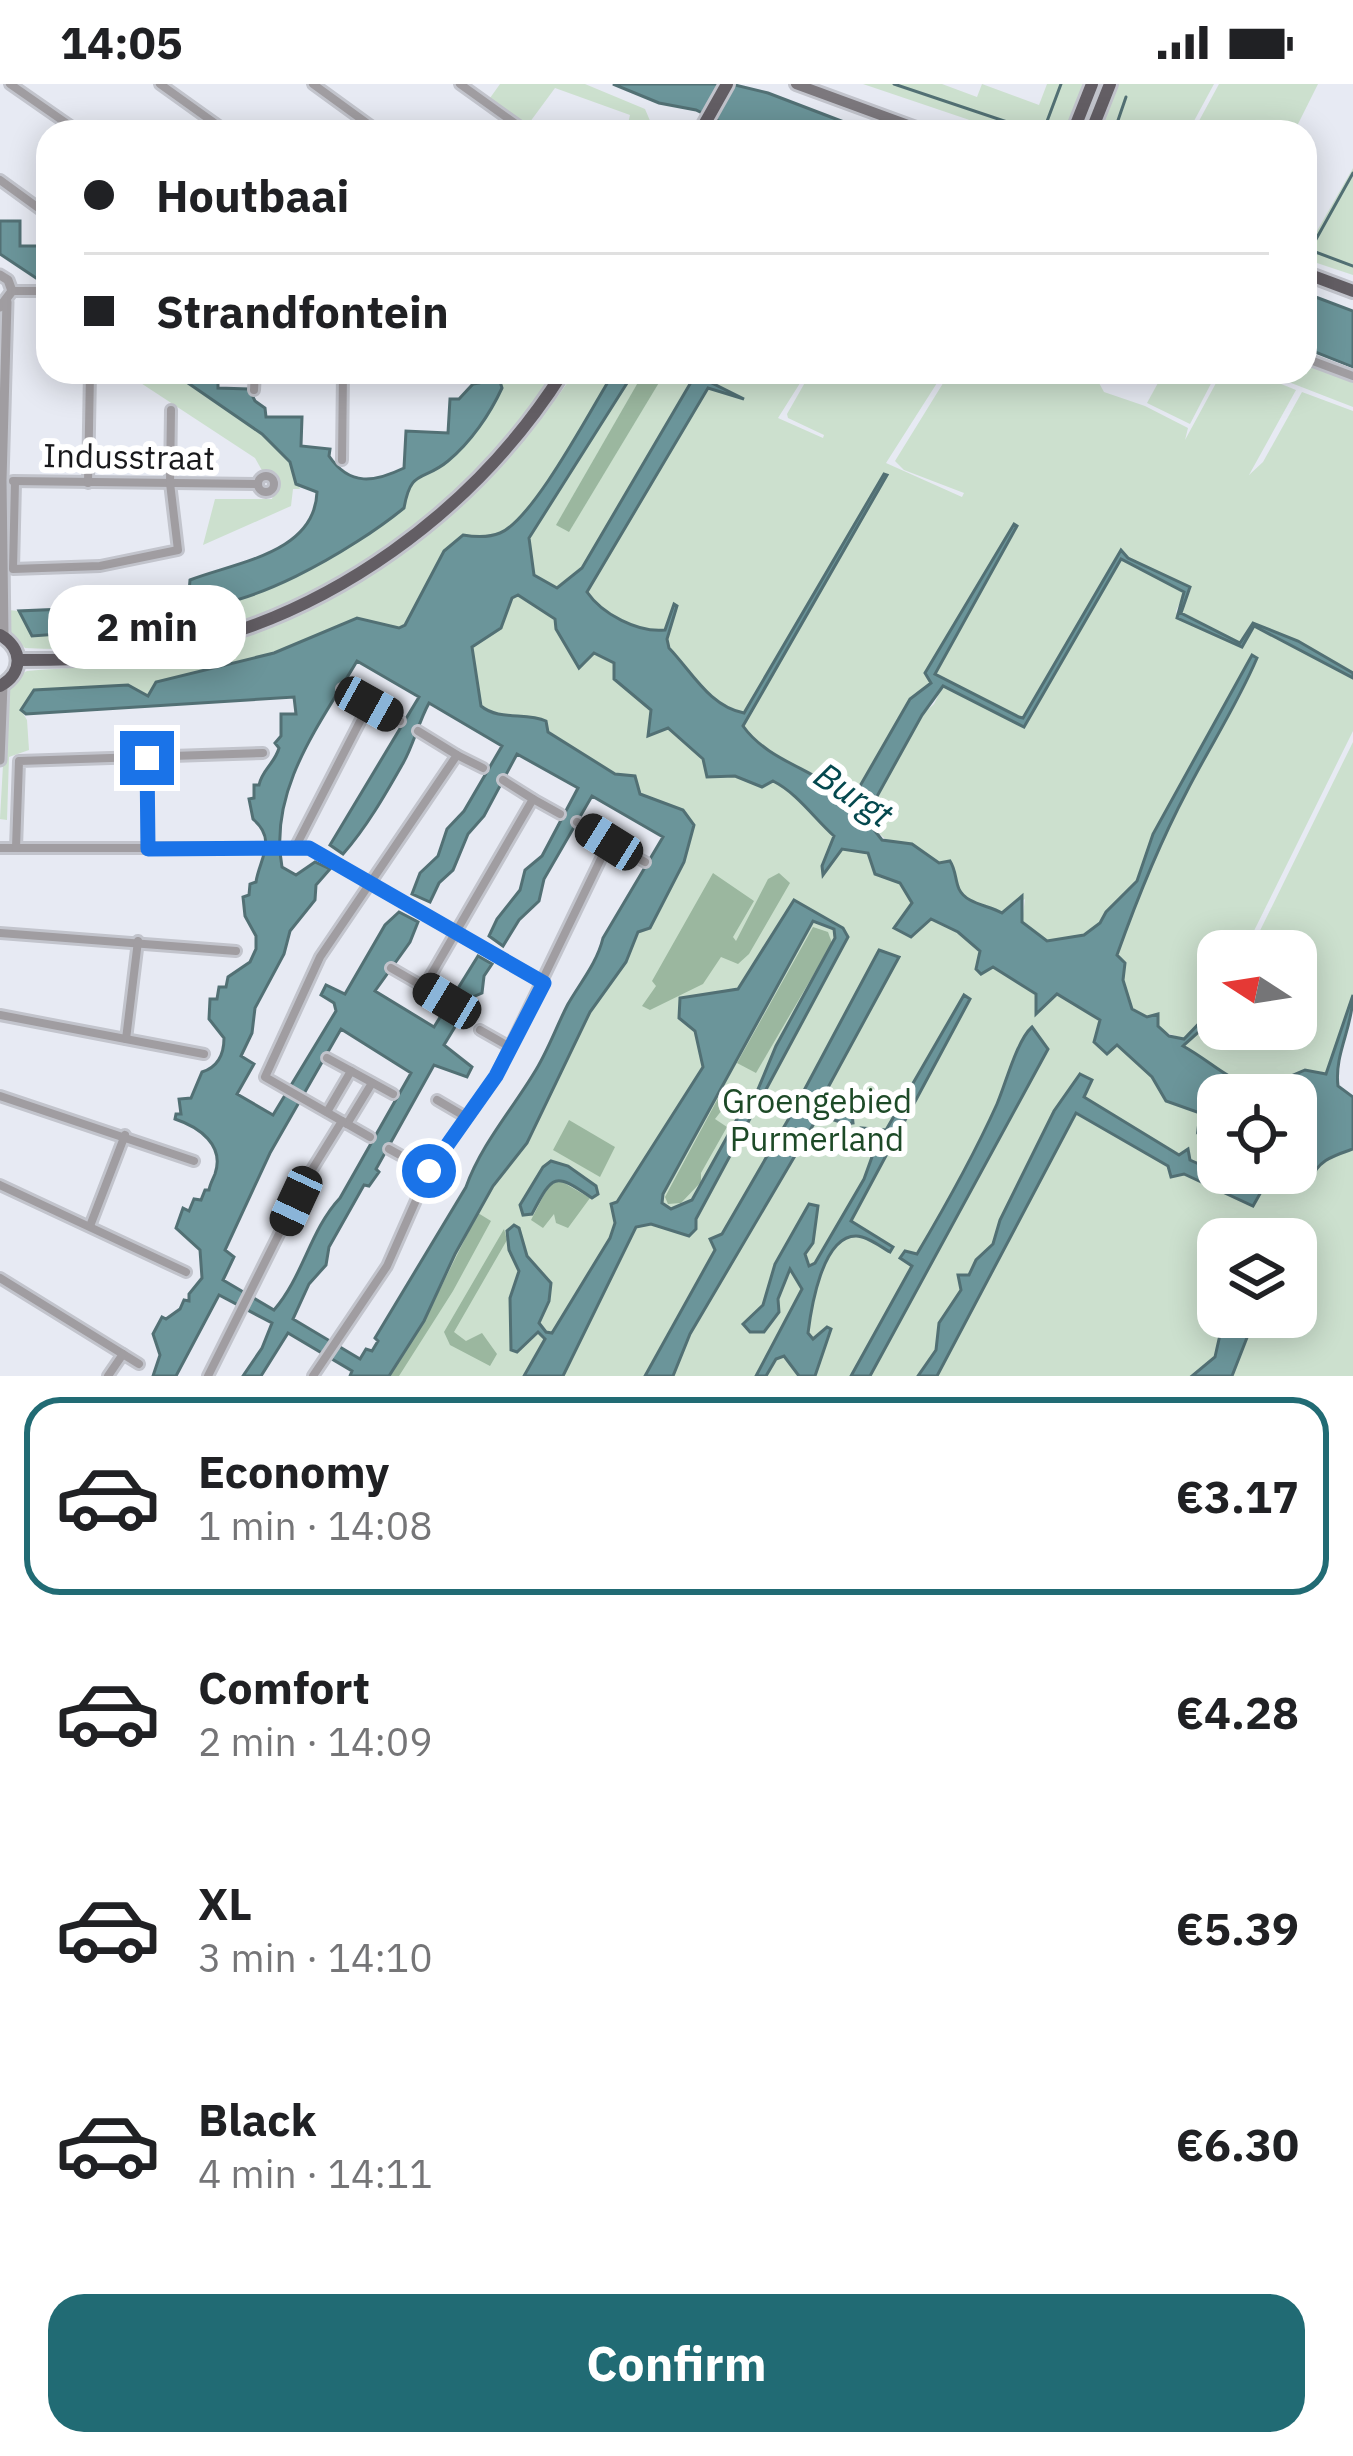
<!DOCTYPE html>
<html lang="en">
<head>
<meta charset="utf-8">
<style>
	body { margin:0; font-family:"IBM Plex Sans",sans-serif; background:#f6f6f6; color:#202124; height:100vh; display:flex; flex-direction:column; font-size:45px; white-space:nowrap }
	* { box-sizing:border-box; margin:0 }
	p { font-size:39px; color:#757577 }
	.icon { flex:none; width:66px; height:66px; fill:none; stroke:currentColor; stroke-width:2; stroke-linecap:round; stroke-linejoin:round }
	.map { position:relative; height:1292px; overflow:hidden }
	.details { display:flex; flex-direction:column; background:#fff; flex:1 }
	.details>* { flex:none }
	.top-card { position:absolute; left:36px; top:36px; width:1281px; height:264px; border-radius:36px; box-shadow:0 6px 30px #0003; display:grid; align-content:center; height:264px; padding:0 48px; background:#fff }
	.needle { width:78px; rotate:282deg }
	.controls { position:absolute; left:1197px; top:846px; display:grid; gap:24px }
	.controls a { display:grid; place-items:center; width:120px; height:120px; border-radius:24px; background:#fff; box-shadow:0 6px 30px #0003; font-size:60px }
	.end { position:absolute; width:54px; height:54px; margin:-27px; border:15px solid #1a73e8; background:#fff; box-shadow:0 0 0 6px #fff }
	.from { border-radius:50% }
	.bubble { position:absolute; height:84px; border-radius:36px; background:#fff; box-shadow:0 6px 30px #0003; font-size:39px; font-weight:800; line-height:84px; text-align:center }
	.car { position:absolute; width:36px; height:72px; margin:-36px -18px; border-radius:15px; box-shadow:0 0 9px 3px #0007; background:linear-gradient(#222 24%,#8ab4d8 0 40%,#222 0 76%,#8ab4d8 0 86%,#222 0) }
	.top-card b { display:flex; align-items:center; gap:42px; height:114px; font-size:45px }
	.top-card b+b { border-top:3px solid #e0e0e0 }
	.top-card i { width:30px; height:30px; background:#202124 }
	ul { padding:21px 0 0; list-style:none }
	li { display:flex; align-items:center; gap:36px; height:198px; margin:0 24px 18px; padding:0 24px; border:6px solid transparent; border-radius:36px }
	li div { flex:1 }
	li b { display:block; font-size:45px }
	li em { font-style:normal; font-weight:800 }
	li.on { border-color:#216b74 }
	li>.icon { width:108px; height:108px; stroke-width:1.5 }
	.button { display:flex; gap:24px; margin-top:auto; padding:24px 48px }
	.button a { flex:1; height:138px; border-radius:36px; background:#216b74; color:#fff; font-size:48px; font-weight:800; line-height:138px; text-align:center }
	.status { display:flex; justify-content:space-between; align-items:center; height:84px; padding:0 60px; background:#fff; direction:ltr }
	.status svg { height:33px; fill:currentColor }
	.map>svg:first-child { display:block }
	.green { fill:#cce0ce; fill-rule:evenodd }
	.forest { fill:#9bb79f }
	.water { fill:#6b959a; stroke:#527074; stroke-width:3; fill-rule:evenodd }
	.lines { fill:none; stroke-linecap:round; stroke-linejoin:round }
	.stream { stroke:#527074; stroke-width:3 }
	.minor-casing { stroke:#c2c4cc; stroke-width:14 }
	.tertiary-casing { stroke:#c2c4cc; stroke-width:15 }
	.secondary-casing { stroke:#c2c4cc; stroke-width:16 }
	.primary-casing { stroke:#c2c4cc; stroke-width:18 }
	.minor { stroke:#a09da1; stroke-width:8 }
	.tertiary { stroke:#a09da1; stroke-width:9 }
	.secondary { stroke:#7c787d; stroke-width:10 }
	.primary { stroke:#635e64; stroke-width:12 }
	.route { stroke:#1a73e8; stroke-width:15 }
	.labels { text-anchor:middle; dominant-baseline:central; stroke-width:12; stroke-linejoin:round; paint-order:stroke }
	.street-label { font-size:33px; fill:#19191c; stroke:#fff }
	.park-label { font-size:33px; fill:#1d4a27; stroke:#fff }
	.water-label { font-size:36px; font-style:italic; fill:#04484e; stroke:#fff }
</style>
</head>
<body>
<div class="status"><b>14:05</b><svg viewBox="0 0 49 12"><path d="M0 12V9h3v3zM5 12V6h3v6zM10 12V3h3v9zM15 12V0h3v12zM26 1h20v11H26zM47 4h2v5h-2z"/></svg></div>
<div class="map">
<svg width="1353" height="1292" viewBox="0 0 1353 1292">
	<rect width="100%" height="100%" fill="#e7eaf3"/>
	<g class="green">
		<polygon points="500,0 585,0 645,25 651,39 646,48 626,48 630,31 555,4 527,42 490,14"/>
		<polygon points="863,0 942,0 977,13 982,0 1039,21 1047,0 1085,0 1067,48 1005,48"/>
		<polygon points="1114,0 1214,0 1188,48 1094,48"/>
		<polygon points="1219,0 1318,0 1294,48 1193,48"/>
		<polygon points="1353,84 1353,191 1305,175 1305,168"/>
		<polygon points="1305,278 1353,297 1353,323 1263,288 1305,288"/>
		<polygon points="124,288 172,288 262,350 290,378 300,405 293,405 291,422 203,461 215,415 272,415 277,395 264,390 255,374"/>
		<path d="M 497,288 L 554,288 C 542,306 532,326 519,343 C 508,357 494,370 481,383 C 362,510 199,574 25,564 L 10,549 L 8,526 L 19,527 L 33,552 L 101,547 L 164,535 L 177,521 C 239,535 355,463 404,424 C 410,383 430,394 454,371 C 476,350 491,326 501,298 Z"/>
		<path d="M 575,288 L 614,288 C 592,323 534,435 500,449 C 488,454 475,453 463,451 L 444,467 L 406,541 L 399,544 L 357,534 L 274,569 L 156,598 L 148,612 L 21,626 L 27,636 L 29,666 L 9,673 L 7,736 L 0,735 L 7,609 L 19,591 L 27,587 C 88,582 150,581 209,563 C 360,518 487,416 575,288 Z"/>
		<path d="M 621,288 L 707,288 L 571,523 L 1218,1013 L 1218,1089 L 1296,1089 L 1353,1048 L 1353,1292 L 372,1292 L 681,751 L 426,594 L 454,510 L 528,441 ZM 1218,1155 L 1296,1155 L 1296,1233 L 1218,1233 Z"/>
		<path d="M 717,288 L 807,288 L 778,334 L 823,354 L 824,351 L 788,334 L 787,330 L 811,288 L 944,288 L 886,379 L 962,413 L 964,409 L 904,386 L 895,377 L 950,288 L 1093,288 L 1104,308 L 1145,322 L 1188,344 L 1185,356 L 1222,288 L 1251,288 L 1296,306 L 1249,391 L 1263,378 L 1302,308 L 1353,327 L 1353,589 L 1253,539 L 1240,559 L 1181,529 L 1191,505 L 1128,474 L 1122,466 L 1023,634 L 1019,633 L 935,590 L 1017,441 L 1008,449 L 926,588 L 932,598 L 910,615 L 856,709 L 843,711 C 812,685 767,676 743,642 L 886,391 L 744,629 L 715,617 L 669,564 L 667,555 L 677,523 L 665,546 C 638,549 602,531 587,507 L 708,304 L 743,316 L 711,299 Z"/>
		<polygon points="1164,288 1217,288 1190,340 1147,319"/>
		<path d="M 1121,475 L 1185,508 L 1176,527 L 1178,533 L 1243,563 L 1253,542 L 1353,594 L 1353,647 L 1244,867 L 1218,867 C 1218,913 1216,921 1183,955 L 1160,946 L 1157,931 L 1147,933 L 1132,925 L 1123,896 L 1125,879 L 1116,871 L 1117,865 L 1144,796 L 1188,705 L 1241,611 L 1256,574 L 1252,572 L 1153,750 L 1137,797 L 1106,828 L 1100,839 L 1084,851 L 1047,857 L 1022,838 L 1025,815 L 1002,829 C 991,822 980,823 970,818 C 956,811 956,789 951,778 C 921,783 881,757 865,734 L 922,631 L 934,620 L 943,602 L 1024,642 Z"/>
		<path d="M 1353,658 L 1353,911 L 1326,990 L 1305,986 L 1289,993 L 1285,1002 C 1245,1012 1215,985 1183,962 L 1206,943 L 1218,922 L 1218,945 L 1296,945 L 1296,867 L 1250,867 Z"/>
	</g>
	<g class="forest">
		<polygon points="644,288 663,292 569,448 556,441"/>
		<polygon points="713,789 754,817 733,853 736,857 768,795 779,789 790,799 749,870 738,880 721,873 703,900 650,926 642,922 656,902 652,897"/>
		<polygon points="813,843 828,848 832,859 756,989 737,979"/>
		<polygon points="723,1005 741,1018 736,1027 725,1022 715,1035 727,1043 701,1089 701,1098 681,1119 668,1120 665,1113"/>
		<polygon points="569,1036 615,1063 600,1093 553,1066"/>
		<polygon points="559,1096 590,1114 568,1144 556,1139 554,1130 543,1144 531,1136 548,1103"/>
		<polygon points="478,1129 491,1137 453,1207 399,1292 389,1292 424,1237"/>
		<polygon points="504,1145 507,1156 454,1248 466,1257 482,1249 497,1270 490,1282 450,1261 444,1248"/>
	</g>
	<g class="water">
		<polygon points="613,0 731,0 768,9 870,48 741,48 696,26 659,19"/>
		<polygon points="0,137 20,137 20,162 48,162 48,202 0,170"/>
		<polygon points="1305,209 1353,227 1353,283 1305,264"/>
		<path d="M 172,288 L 218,288 L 218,304 L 249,305 L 255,317 L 265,324 L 266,333 L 302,333 L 301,362 L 330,365 L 329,372 C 350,403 375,398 404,384 L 406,347 L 448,349 L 450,315 L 459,315 L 473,300 L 479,299 L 479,288 L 497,288 L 502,304 C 490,330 471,358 448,377 C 423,398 411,384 404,424 C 355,464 240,534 177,521 L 164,535 L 101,547 L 32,552 L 19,527 L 112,523 L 189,508 L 190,496 C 237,478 315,469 317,408 L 296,400 L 290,378 L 262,350 Z"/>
		<path d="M 614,288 L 634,288 L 529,454 L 534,491 L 557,504 L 582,484 L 697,288 L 717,288 L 712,299 L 744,315 L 708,304 L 587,508 C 602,530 638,549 665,546 L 674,520 L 677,522 L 667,555 L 669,564 C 692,588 710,623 744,629 L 884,390 L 887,391 L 743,642 C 767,676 813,685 843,711 L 856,709 L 910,615 L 931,599 L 925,589 L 1014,440 L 1017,442 L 935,590 L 1019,633 L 1023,634 L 1121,466 L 1128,474 L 1190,503 L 1181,529 L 1240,559 L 1253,539 L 1298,557 L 1353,589 L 1353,594 L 1254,542 L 1242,563 L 1177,534 L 1184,508 L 1121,475 L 1024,643 L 943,602 L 922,631 L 865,734 L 882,756 L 912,760 L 939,779 L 950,777 C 956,786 955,796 959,805 C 966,820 988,821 1002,829 L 1022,812 L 1022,838 L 1047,857 L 1084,851 L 1100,839 L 1106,828 L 1137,797 L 1153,750 L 1252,571 L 1257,574 C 1237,621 1210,662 1187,707 C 1159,760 1137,815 1117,871 L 1125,879 L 1123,896 L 1132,925 L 1147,933 L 1158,930 L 1158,942 L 1169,952 L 1184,955 L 1208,930 L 1218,912 C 1218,935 1198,948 1183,962 C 1220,982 1241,1013 1285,1002 L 1289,993 L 1305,986 L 1326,990 L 1353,911 C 1353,943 1334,970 1338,1002 L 1353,1013 L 1353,1065 C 1333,1072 1318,1076 1310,1097 L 1290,1089 L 1296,1089 L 1296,1011 L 1218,1011 L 1218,1035 L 1209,1033 L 1198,1046 L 1200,1029 L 1166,1017 L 1152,993 L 1117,961 L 1107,970 L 1094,958 L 1100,936 L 1057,910 L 1036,930 L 1036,910 L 993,883 L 981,890 L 976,885 L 980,867 L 958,848 L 931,835 L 911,853 L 894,844 L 912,819 L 900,799 L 875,790 L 868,769 L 842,765 L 823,791 L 822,782 L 834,752 C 814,734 797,709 773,697 L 762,703 L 735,692 L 707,693 L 703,675 L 668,644 L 648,652 L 651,626 L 614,595 L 614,579 L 594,569 L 579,584 L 556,545 L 555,535 L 518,511 L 512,514 L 501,544 L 472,563 L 481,622 C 499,637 526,628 546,637 L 548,648 L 615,690 L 635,692 L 640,710 L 683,726 L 694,741 L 684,778 L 650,844 L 638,848 L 626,878 L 590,928 L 527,1059 L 493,1102 L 455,1170 L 424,1237 L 389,1292 L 350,1292 L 352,1287 L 288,1249 L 261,1292 L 243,1292 L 262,1264 L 272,1239 L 219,1211 L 176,1292 L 153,1292 L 160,1271 L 153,1250 L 162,1233 L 166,1235 L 180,1225 L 184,1216 L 189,1217 L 189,1210 L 202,1194 L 200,1166 L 176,1144 L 183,1124 L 189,1127 L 194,1115 L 201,1116 L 205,1106 L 209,1106 C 210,1100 213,1095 215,1090 C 225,1061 199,1043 175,1035 L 176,1030 L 181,1030 L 179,1015 L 191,1014 L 202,988 C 218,983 224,970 224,954 L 209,935 L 210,915 L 217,915 L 219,903 L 226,903 L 228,893 L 250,878 L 256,865 L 256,852 L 245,832 L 243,813 L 249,811 L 250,800 L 256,798 C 259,776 278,756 253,735 L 249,715 L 254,714 L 254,701 L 259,701 C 262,686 275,679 279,664 L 275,659 L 281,652 L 281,630 L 296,630 L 294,613 L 26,630 L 21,626 L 34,606 L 128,601 L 148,612 L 156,598 L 274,569 L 357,534 L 399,544 L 405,541 L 444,467 L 463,451 C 475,453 488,454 500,449 C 534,435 592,323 614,288 ZM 357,577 L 419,613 L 330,761 L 343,770 C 366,744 385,711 402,681 C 413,663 418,639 429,619 L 502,662 L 464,727 L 447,745 L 438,772 L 420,789 L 412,810 L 430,818 L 439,799 L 453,786 L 468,750 L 484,732 L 517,670 L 578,704 L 542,772 L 525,786 L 520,806 L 497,835 L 489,852 L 503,862 L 519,836 L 539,817 L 544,795 L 592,712 L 663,753 L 603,854 C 597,879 580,899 568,920 C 556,943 548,967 534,989 C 511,1027 481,1061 466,1103 L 375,1254 L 378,1257 L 372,1267 L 366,1265 L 360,1275 L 293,1235 L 309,1200 L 326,1181 L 329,1163 L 364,1101 L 369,1102 L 379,1088 L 376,1085 L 434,981 L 467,993 L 472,983 L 444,961 L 473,913 L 482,909 L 484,892 L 492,880 L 478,872 L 434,943 L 375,907 L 410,858 L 418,838 L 399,828 L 385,841 L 345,910 L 326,901 L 321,911 L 334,919 L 336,927 L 273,1031 L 237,1010 L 254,980 L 241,972 L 252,949 L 255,924 L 284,870 L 290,847 L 315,816 L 316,801 L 330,785 L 315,778 L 296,791 L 282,783 C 268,706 320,640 357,577 ZM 341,945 L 411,989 L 340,1114 C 310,1146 303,1193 274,1226 L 223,1196 L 234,1173 L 225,1166 L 270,1069 Z"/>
		<polygon points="794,816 843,844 848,853 762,1013 756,1010 776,962 835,854 834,845 813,837 663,1110 662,1119 671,1125 692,1116 742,1026 752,1031 696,1135 696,1145 689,1152 651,1140 636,1143 563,1292 524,1292 545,1255 538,1248 517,1268 511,1266 510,1214 519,1187 509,1166 507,1147 514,1141 519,1144 527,1172 551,1199 549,1217 539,1239 546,1248 552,1249 610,1154 615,1139 611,1120 617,1118 703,983 695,947 679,934 680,914 738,905"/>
		<polygon points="879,866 899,873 825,1009 852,1029 853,1039 846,1040 819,1031 690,1250 673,1292 645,1292 715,1166 710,1155 722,1150 792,1029"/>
		<path d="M 964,911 L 970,915 L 851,1137 L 893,1163 L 890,1168 C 881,1163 867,1152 856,1152 C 822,1152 811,1225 808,1249 L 813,1255 L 827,1243 L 831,1245 L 815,1292 L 799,1292 L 784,1272 L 776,1275 L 766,1292 L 756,1292 L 802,1205 L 790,1185 L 778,1215 L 779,1228 L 764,1248 L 750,1248 L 743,1240 L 763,1221 L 775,1180 L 809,1120 L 818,1122 L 813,1159 L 805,1170 L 809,1182 L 815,1179 L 864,1095 L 877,1059 L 863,1044 L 886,1046 Z"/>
		<path d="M 1032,943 L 1048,965 L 870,1292 L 851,1292 L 912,1182 L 900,1174 L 905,1167 L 917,1170 C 946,1121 974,1071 997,1020 C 1006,999 1017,956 1032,943 Z"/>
		<polygon points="1080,990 1092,996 1084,1013 1179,1071 1188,1065 1190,1076 1261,1108 1253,1122 1184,1090 1171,1093 1168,1082 1076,1029 937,1292 918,1292 936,1266 939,1239 961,1206 958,1191 969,1191 976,1176 993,1160 1000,1136 1054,1027"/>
		<path d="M 551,1077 L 568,1082 L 596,1102 L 598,1110 L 592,1114 C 554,1088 553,1090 532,1130 L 523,1131 L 520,1121 L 543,1083 Z"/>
		<polygon points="1224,1233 1255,1233 1232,1292 1192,1292 1215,1273"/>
	</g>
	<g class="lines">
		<g class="stream">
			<polyline points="894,0 1037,48"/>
			<polyline points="1043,48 1061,0"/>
			<polyline points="1114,48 1126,13"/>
			<polyline points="1353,89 1310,166 1353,182"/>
		</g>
		<g class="minor-casing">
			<g id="minor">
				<polyline points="10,0 79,48"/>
				<polyline points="160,0 227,48"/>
				<polyline points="313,0 379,48"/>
				<polyline points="460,0 527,48"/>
				<polyline points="0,96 48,131"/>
				<polyline points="12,207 48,207"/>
				<polyline points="1305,274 1353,292"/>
				<polyline points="254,306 255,288"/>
				<polyline points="342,376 343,288"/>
				<circle cx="266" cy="400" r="8"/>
				<polyline points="13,397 258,400"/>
				<polyline points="15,398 13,485 100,482 178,466 170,399 171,326"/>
				<polyline points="88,399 90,288"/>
				<polyline points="369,620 400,637"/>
				<polyline points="457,671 483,684"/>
				<polyline points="147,673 148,765"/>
				<polyline points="533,715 560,730"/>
				<polyline points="609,758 645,778"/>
				<polyline points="0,764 309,764 544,899"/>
				<polyline points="16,764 19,677 263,669"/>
				<polyline points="295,764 369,620 342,605"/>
				<polyline points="0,849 236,867"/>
				<polyline points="391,884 424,903 533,715 503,696"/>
				<polyline points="424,903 447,917"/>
				<polyline points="0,931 204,970"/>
				<polyline points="480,946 510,963"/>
				<polyline points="126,955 138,857"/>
				<polyline points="327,974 351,987"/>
				<polyline points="0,1012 194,1077"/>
				<polyline points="437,1016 466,1033"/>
				<polyline points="327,1028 351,987 393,1010"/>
				<polyline points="347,1040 372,999"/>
				<polyline points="370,1053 265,993 320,873 457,671 418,647"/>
				<polyline points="389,1065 429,1087"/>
				<polyline points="0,1101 186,1188"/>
				<polyline points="90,1142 125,1051"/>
				<polyline points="0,1194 139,1280"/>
				<polyline points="108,1292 123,1270"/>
				<polyline points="208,1292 308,1092 342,1037"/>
				<polyline points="313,1292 387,1182 429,1087 496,992 609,758 577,738"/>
			</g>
		</g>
		<g class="tertiary-casing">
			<g id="tertiary">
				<polyline points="0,191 8,196 12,207 0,223"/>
				<polyline points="4,552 2,396 7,218"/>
				<polyline points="0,676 3,601"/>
			</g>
		</g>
		<g class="secondary-casing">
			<polyline id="secondary" points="796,0 927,48"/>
		</g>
		<g class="primary-casing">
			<g id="primary">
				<polyline points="700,48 727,0"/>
				<polyline points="1073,48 1092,0"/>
				<polyline points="1091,48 1110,0"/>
				<polyline points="1305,189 1353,207"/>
				<path d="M 0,551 C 23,564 24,589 0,602"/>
				<path d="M 19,576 C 68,576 117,575 166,566 C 329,534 475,427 563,288"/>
			</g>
		</g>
		<use href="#minor" class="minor"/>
		<use href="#tertiary" class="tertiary"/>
		<use href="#secondary" class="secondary"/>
		<use href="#primary" class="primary"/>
	</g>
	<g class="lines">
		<polyline class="route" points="147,674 148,765 309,764 544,899 496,992 429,1087"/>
	</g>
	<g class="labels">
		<g class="street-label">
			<text transform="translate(129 372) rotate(1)">Indusstraat</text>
		</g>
		<g class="park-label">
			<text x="817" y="1016">Groengebied<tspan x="817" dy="38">Purmerland</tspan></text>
		</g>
		<g class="water-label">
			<text transform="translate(854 710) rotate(34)">Burgt</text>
		</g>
	</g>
</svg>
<div class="controls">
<a><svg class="needle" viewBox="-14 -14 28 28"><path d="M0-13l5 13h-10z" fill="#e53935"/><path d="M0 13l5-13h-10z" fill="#757577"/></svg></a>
<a><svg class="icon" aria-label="locate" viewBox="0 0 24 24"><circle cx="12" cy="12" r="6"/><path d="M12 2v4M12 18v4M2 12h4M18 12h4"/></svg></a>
<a><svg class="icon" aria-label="layers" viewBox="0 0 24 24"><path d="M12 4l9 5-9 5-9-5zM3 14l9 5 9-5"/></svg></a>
</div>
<i class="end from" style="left:429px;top:1087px"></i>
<i class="end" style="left:147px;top:674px"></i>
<div class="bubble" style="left:48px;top:501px;width:198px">2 min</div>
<i class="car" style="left:369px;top:620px;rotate:119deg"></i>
<i class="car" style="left:609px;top:758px;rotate:302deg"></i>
<i class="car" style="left:447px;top:917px;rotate:301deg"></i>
<i class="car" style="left:296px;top:1117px;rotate:205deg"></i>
<div class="top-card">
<b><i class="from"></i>Houtbaai</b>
<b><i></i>Strandfontein</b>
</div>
</div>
<section class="details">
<ul>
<li class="on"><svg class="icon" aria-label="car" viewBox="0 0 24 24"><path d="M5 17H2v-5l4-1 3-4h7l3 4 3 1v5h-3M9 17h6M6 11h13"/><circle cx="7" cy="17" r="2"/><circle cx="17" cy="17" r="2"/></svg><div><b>Economy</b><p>1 min · 14:08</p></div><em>€3.17</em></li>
<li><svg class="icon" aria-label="car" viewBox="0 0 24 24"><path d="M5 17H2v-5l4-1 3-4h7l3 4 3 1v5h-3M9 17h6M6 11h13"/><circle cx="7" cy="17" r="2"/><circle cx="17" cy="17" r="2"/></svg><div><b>Comfort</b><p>2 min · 14:09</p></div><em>€4.28</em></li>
<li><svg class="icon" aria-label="car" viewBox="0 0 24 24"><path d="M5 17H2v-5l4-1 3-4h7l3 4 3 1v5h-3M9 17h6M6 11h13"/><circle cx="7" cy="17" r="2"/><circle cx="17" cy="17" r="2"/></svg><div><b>XL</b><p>3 min · 14:10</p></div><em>€5.39</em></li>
<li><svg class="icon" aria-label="car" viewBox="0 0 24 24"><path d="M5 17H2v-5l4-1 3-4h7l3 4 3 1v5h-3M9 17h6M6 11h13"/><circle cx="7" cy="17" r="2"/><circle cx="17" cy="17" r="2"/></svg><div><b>Black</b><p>4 min · 14:11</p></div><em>€6.30</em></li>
</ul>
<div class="button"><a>Confirm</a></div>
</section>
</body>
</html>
